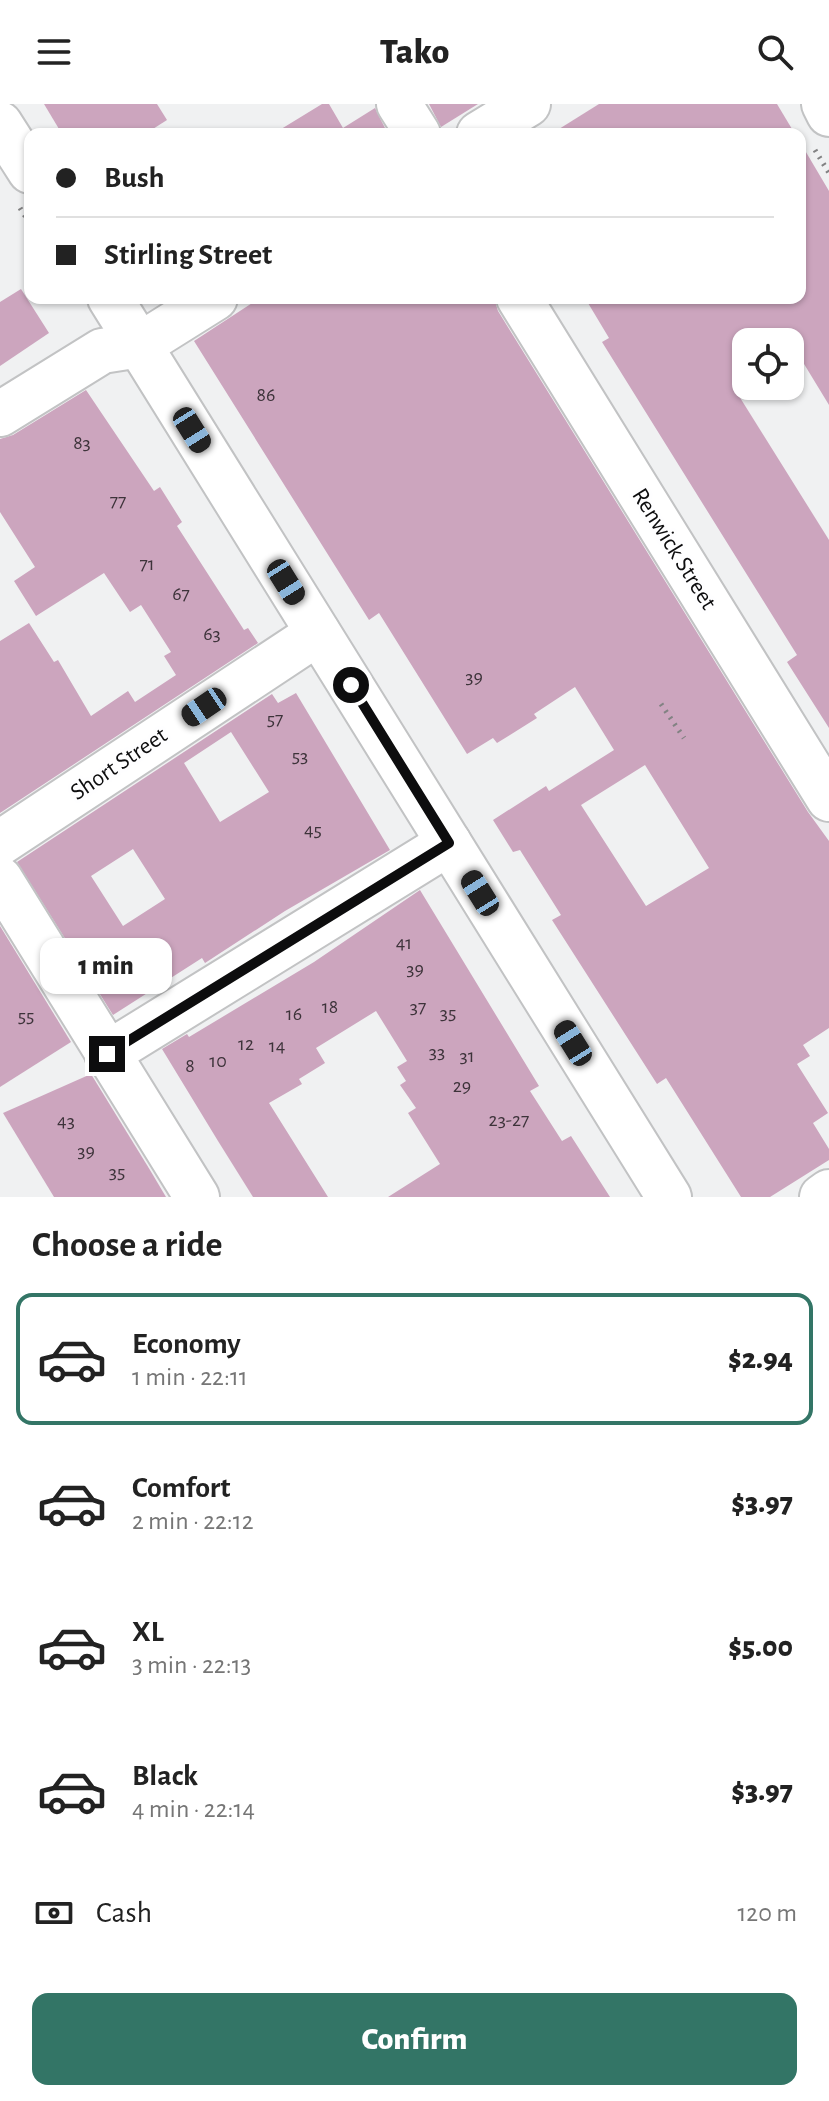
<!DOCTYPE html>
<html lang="en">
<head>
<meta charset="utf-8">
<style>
	body { margin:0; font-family:"Alegreya Sans",sans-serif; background:#f2f2f2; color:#222; height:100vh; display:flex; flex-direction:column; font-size:30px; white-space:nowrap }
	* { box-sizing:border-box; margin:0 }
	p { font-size:26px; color:#767676 }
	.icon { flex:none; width:44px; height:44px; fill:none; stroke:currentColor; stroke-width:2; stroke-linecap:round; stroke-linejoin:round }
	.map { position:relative; height:1093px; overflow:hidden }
	.sheet { display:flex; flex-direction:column; background:#fff; flex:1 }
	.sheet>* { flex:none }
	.guide { position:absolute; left:24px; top:24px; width:782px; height:176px; border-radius:16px; box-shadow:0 2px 6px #0004; display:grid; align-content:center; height:176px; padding:0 32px; background:#fff }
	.tools { position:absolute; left:732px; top:224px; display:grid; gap:16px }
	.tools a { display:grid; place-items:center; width:72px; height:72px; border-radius:16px; background:#fff; box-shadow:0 2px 6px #0004; font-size:40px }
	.end { position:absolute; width:36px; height:36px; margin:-18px; border:10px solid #0d0d0e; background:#fff; box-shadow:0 0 0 4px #fff }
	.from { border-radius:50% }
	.bubble { position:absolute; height:56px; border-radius:16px; background:#fff; box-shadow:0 2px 6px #0004; font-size:26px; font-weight:800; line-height:56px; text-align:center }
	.car { position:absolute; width:24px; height:48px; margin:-24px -12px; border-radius:10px; box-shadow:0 0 6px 2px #0007; background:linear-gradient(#222 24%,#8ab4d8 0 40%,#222 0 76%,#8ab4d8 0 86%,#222 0) }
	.guide b { display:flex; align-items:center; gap:28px; height:76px; font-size:30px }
	.guide b+b { border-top:2px solid #e0e0e0 }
	.guide i { width:20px; height:20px; background:#222 }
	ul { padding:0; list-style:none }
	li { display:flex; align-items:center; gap:24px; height:132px; margin:0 16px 12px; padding:0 16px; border:4px solid transparent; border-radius:16px }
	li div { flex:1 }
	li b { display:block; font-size:30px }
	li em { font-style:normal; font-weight:800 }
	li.current { border-color:#337566 }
	li>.icon { width:72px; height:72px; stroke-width:1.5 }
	h2 { padding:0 32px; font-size:36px; line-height:96px }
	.pay { display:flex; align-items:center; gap:20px; height:88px; padding:0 32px; font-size:30px }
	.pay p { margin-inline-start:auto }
	.button { display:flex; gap:16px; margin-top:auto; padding:16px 32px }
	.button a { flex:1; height:92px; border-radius:16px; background:#337566; color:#fff; font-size:32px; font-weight:800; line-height:92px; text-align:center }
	header { display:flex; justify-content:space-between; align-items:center; height:104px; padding:0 32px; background:#fff; font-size:36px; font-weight:800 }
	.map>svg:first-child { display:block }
	.building { fill:#cca5be; fill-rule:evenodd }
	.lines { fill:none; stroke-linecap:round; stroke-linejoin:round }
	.minor-casing { stroke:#c2c3c4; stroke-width:48 }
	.major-casing { stroke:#c2c3c4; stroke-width:48 }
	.path { stroke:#828283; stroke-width:5; stroke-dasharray:2 6; stroke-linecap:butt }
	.minor { stroke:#fff; stroke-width:44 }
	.major { stroke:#fff; stroke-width:44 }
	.route { stroke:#0d0d0e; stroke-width:10 }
	.labels { text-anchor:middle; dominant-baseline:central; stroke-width:7; stroke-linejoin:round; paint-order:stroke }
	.number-label { font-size:20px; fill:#3d333a }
	.street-label { font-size:24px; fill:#0d0d0e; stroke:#fefeff }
</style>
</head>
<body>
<header><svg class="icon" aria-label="menu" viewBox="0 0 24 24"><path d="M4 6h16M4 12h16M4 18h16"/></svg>Tako<svg class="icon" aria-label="search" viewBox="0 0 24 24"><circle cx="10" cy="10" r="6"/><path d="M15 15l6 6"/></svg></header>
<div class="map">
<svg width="829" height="1093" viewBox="0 0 829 1093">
	<rect width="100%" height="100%" fill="#f0f1f2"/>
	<g class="building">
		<polygon points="44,0 157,0 167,16 145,30 62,30"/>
		<polygon points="322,0 329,0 343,24 375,4 388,30 273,30"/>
		<polygon points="429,0 478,0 441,23"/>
		<polygon points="599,0 777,0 795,30 551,30"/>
		<polygon points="800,38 829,87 829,301 801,255 790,262 790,238 746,238 746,282 755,282 739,292 829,436 829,624 787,558 797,551 602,238 609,234 585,194 800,194"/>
		<polygon points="21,185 49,229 0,262 0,198"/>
		<path d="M 260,194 L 494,194 L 498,207 L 808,708 L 829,737 L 829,924 L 803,941 L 810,952 L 797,960 L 828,1009 L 813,1019 L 829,1045 L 829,1056 L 770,1093 L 741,1093 L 666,974 L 657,980 L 552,816 L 561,811 L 520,746 L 513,748 L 493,716 L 546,682 L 549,687 L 614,646 L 575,583 L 534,610 L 537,614 L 497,639 L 493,634 L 467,650 L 379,509 L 369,516 L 194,237 ZM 645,661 L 709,764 L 646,802 L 581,701 Z"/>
		<polygon points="86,286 154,387 160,383 182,418 177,422 244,526 248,524 258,539 0,709 0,537 29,519 54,558 58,556 91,612 128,587 135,598 176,571 164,552 171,548 141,501 130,508 104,469 36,512 14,477 35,463 0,408 0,335 13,331"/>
		<path d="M 296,589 L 390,746 L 285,807 L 205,859 L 202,854 L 113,911 L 17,758 L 272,590 L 278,599 ZM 231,628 L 269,688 L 220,718 L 184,659 ZM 133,745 L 165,795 L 123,822 L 91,772 Z"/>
		<polygon points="420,786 539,982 530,987 562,1037 571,1032 610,1093 388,1093 440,1060 408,1009 416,1004 400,981 406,977 397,963 407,957 376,907 316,944 325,959 299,975 302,980 269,999 328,1093 253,1093 218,1037 162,945 187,930 189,933 314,858"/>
		<polygon points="0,822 71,938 0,983"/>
		<polygon points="91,970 150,1066 166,1093 54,1093 3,1009"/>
	</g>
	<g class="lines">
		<g class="minor-casing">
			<g id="minor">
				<polyline points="399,0 418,30"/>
				<polyline points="0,20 30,67"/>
				<polyline points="479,30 528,0"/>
				<polyline points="110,194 669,1093"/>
				<polyline points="519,194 829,695"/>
				<polyline points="0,310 102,247 140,241 215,194"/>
				<polyline points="0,739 318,529"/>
				<polyline points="0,775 197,1093"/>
				<polyline points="107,950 449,739"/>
				<polyline points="822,1093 829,1088"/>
			</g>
		</g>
		<g class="major-casing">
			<polyline id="major" points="824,0 829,10"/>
		</g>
		<g class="path">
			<polyline points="815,46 829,69"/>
			<polyline points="20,104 30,120"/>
			<polyline points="661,600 684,634"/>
		</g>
		<use href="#minor" class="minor"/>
		<use href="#major" class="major"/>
	</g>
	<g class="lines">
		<polyline class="route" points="107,950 449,739 351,581"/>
	</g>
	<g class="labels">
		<g class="number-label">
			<text x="266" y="291">86</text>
			<text x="82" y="339">83</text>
			<text x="118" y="397">77</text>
			<text x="147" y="460">71</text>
			<text x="181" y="490">67</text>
			<text x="212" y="530">63</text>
			<text x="474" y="573">39</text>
			<text x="275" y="615">57</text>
			<text x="300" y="652">53</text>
			<text x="313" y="726">45</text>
			<text x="404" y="839">41</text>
			<text x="415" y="865">39</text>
			<text x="330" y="903">18</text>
			<text x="418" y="903">37</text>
			<text x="448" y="909">35</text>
			<text x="294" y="910">16</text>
			<text x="26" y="912">55</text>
			<text x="246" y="940">12</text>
			<text x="277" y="942">14</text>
			<text x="437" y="948">33</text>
			<text x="467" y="952">31</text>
			<text x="218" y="957">10</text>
			<text x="190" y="962">8</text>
			<text x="462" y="982">29</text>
			<text x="509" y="1016">23-27</text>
			<text x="66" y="1017">43</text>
			<text x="86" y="1047">39</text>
			<text x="117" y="1068">35</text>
		</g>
		<g class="street-label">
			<text transform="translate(674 445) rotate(58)">Renwick Street</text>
			<text transform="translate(119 660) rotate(-34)">Short Street</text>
		</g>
	</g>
</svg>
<div class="tools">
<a><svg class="icon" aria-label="locate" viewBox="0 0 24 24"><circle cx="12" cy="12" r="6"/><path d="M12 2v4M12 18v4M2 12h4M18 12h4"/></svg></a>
</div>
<i class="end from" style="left:351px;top:581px"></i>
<i class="end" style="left:107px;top:950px"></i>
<div class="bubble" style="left:40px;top:834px;width:132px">1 min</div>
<i class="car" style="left:192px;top:326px;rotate:148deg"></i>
<i class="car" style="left:286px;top:478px;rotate:148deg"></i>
<i class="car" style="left:204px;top:603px;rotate:236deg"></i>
<i class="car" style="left:480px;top:789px;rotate:328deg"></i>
<i class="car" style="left:573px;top:939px;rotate:328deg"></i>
<div class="guide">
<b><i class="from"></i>Bush</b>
<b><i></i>Stirling Street</b>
</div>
</div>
<section class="sheet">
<h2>Choose a ride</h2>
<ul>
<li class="current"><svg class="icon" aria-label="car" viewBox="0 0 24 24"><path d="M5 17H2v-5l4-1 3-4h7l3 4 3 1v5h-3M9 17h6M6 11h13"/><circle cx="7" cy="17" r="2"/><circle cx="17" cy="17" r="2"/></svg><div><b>Economy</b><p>1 min · 22:11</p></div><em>$2.94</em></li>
<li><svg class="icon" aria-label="car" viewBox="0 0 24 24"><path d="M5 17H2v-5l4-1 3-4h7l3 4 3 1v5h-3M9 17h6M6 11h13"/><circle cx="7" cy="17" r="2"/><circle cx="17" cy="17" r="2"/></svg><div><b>Comfort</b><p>2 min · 22:12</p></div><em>$3.97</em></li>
<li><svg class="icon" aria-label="car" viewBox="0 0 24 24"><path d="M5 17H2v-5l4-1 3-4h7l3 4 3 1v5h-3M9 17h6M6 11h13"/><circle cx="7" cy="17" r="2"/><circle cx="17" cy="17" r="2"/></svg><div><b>XL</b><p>3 min · 22:13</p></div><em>$5.00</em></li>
<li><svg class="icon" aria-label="car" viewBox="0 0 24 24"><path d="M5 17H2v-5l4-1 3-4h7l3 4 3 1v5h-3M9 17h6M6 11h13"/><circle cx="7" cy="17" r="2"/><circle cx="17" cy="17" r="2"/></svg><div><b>Black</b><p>4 min · 22:14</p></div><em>$3.97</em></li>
</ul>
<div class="pay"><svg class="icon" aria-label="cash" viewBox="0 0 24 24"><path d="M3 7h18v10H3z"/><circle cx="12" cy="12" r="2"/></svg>Cash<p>120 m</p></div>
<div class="button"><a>Confirm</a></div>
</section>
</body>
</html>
